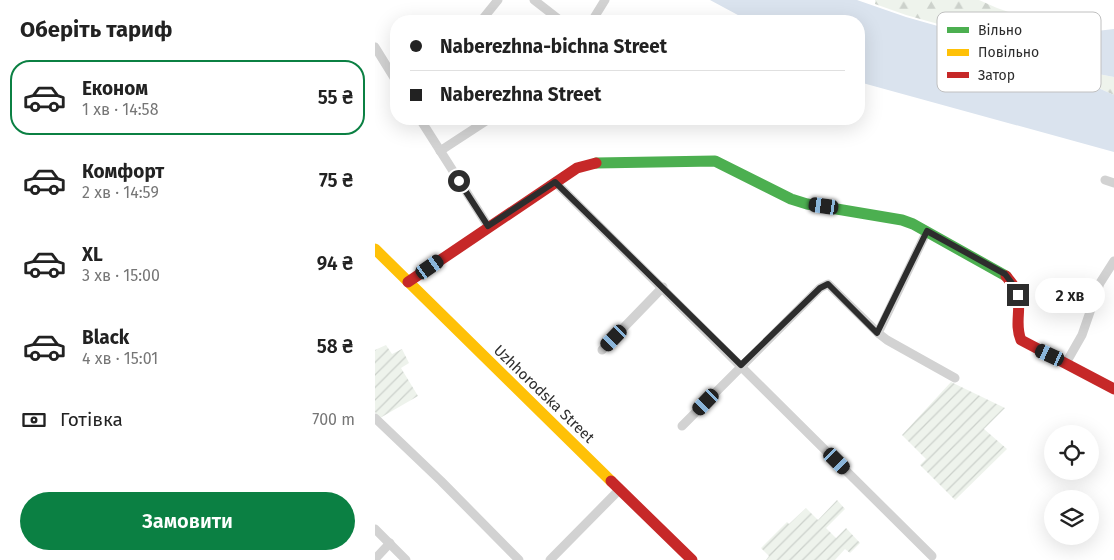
<!DOCTYPE html>
<html lang="uk">
<head>
<meta charset="utf-8">
<style>
	body { margin:0; font-family:"Fira Sans",sans-serif; background:#f2f2f2; color:#222; height:100vh; display:flex; flex-direction:column; font-size:19px; white-space:nowrap }
	* { box-sizing:border-box; margin:0 }
	p { font-size:16px; color:#767676 }
	.icon { flex:none; width:28px; height:28px; fill:none; stroke:currentColor; stroke-width:2; stroke-linecap:round; stroke-linejoin:round }
	.map { position:relative; flex:1; overflow:hidden }
	.panel { display:flex; flex-direction:column; background:#fff; width:375px }
	.panel>* { flex:none }
	.hud { position:absolute; left:15px; top:15px; width:475px; height:110px; border-radius:20px; box-shadow:0 5px 20px #0002; display:grid; align-content:center; height:110px; padding:0 20px; background:#fff }
	.fabs { position:absolute; left:669px; top:425px; display:grid; gap:10px }
	.fabs a { display:grid; place-items:center; width:55px; height:55px; border-radius:50%; background:#fff; box-shadow:0 5px 20px #0002; font-size:25px }
	.end { position:absolute; width:22px; height:22px; margin:-11px; border:6px solid #2d2d2d; background:#fff; box-shadow:0 0 0 2px #fff }
	.from { border-radius:50% }
	.bubble { position:absolute; height:35px; border-radius:18px; background:#fff; box-shadow:0 5px 20px #0002; font-size:16px; font-weight:600; line-height:35px; text-align:center }
	.car { position:absolute; width:15px; height:30px; margin:-15px -8px; border-radius:6px; box-shadow:0 0 4px 1px #0007; background:linear-gradient(#222 24%,#8ab4d8 0 40%,#222 0 76%,#8ab4d8 0 86%,#222 0) }
	.hud b { display:flex; align-items:center; gap:18px; height:48px; font-size:19px }
	.hud b+b { border-top:1px solid #e0e0e0 }
	.hud i { width:12px; height:12px; background:#222 }
	ul { padding:0; list-style:none }
	li { display:flex; align-items:center; gap:15px; height:75px; margin:0 10px 8px; padding:0 10px; border:2px solid transparent; border-radius:20px }
	li div { flex:1 }
	li b { display:block; font-size:19px }
	li em { font-style:normal; font-weight:600 }
	li.current { border-color:#0b8043 }
	li>.icon { width:45px; height:45px; stroke-width:1.5 }
	h2 { padding:0 20px; font-size:22px; line-height:60px }
	.pay { display:flex; align-items:center; gap:12px; height:55px; padding:0 20px; font-size:19px }
	.pay p { margin-inline-start:auto }
	.button { display:flex; gap:10px; margin-top:auto; padding:10px 20px }
	.button a { flex:1; height:58px; border-radius:30px; background:#0b8043; color:#fff; font-size:20px; font-weight:600; line-height:58px; text-align:center }
	main { display:flex; flex:1; min-height:0 }
	.map>svg:first-child { display:block }
	.forest { fill:url(#forest-firs) }
	.garden { fill:url(#garden-furrows) }
	.water { fill:#dae3ee }
	.lines { fill:none; stroke-linecap:round; stroke-linejoin:round }
	.street { stroke:#d2d2d2; stroke-width:9 }
	.fast { stroke:#4caf50; stroke-width:11 }
	.slow { stroke:#ffc107; stroke-width:11 }
	.jam { stroke:#c62828; stroke-width:11 }
	.route { stroke:#2d2d2d; stroke-width:6 }
	.labels { text-anchor:middle; dominant-baseline:central; stroke-width:5; stroke-linejoin:round; paint-order:stroke }
	.street-label { font-size:15px; fill:#2d2d2d; stroke:#fff }
	.key { fill:#fff; stroke:#c0c0c0; stroke-width:1 }
	.key-label { font-size:14px; fill:#2d2d2d }
</style>
</head>
<body>
<main>
<section class="panel">
<h2>Оберіть тариф</h2>
<ul>
<li class="current"><svg class="icon" aria-label="car" viewBox="0 0 24 24"><path d="M5 17H2v-5l4-1 3-4h7l3 4 3 1v5h-3M9 17h6M6 11h13"/><circle cx="7" cy="17" r="2"/><circle cx="17" cy="17" r="2"/></svg><div><b>Економ</b><p>1 хв · 14:58</p></div><em>55 ₴</em></li>
<li><svg class="icon" aria-label="car" viewBox="0 0 24 24"><path d="M5 17H2v-5l4-1 3-4h7l3 4 3 1v5h-3M9 17h6M6 11h13"/><circle cx="7" cy="17" r="2"/><circle cx="17" cy="17" r="2"/></svg><div><b>Комфорт</b><p>2 хв · 14:59</p></div><em>75 ₴</em></li>
<li><svg class="icon" aria-label="car" viewBox="0 0 24 24"><path d="M5 17H2v-5l4-1 3-4h7l3 4 3 1v5h-3M9 17h6M6 11h13"/><circle cx="7" cy="17" r="2"/><circle cx="17" cy="17" r="2"/></svg><div><b>XL</b><p>3 хв · 15:00</p></div><em>94 ₴</em></li>
<li><svg class="icon" aria-label="car" viewBox="0 0 24 24"><path d="M5 17H2v-5l4-1 3-4h7l3 4 3 1v5h-3M9 17h6M6 11h13"/><circle cx="7" cy="17" r="2"/><circle cx="17" cy="17" r="2"/></svg><div><b>Black</b><p>4 хв · 15:01</p></div><em>58 ₴</em></li>
</ul>
<div class="pay"><svg class="icon" aria-label="cash" viewBox="0 0 24 24"><path d="M3 7h18v10H3z"/><circle cx="12" cy="12" r="2"/></svg>Готівка<p>700 m</p></div>
<div class="button"><a>Замовити</a></div>
</section>
<div class="map">
<svg width="739" height="560" viewBox="0 0 739 560">
	<defs>
		<pattern id="forest-firs" width="22" height="20" patternUnits="userSpaceOnUse" patternTransform="scale(1.25)"><rect width="22" height="20" fill="#eef3ec"/><path d="M5 1l3.5 6h-7zM16 11l3.5 6h-7z" fill="#ccd1cb"/></pattern>
		<pattern id="garden-furrows" width="10" height="10" patternUnits="userSpaceOnUse" patternTransform="scale(1.25)"><rect width="10" height="10" fill="#eef3ec"/><path d="M-1 1l2-2M0 10L10 0M9 11l2-2" fill="none" stroke="#ccd1cb"/></pattern>
	</defs>
	<rect width="100%" height="100%" fill="#fff"/>
	<g class="forest">
		<polygon points="500,0 604,0 622,8 654,19 700,29 701,33 667,41 606,36 531,15 500,4"/>
		<polygon points="723,74 739,77 739,95 712,83"/>
	</g>
	<g class="garden">
		<polygon points="11,345 17,354 27,349 34,363 26,368 43,396 5,418 0,412 0,350"/>
		<polygon points="576,382 630,408 609,429 632,449 580,500 545,465 551,459 527,435"/>
		<polygon points="462,500 470,509 451,528 461,538 471,528 485,543 475,553 470,549 460,560 391,560 394,556 386,548 412,522 414,524 431,508 443,520"/>
	</g>
	<polygon class="water" points="335,0 482,0 531,17 605,38 667,43 713,32 739,29 739,77 723,74 712,83 739,95 739,152 484,82 484,21 374,21"/>
	<g class="lines">
		<g class="street">
			<polyline points="159,0 186,21"/>
			<polyline points="106,21 123,0"/>
			<polyline points="217,21 230,0"/>
			<polyline points="0,47 21,81"/>
			<polyline points="45,119 113,226"/>
			<polyline points="65,151 114,119"/>
			<polyline points="730,180 739,183"/>
			<polyline points="180,182 557,556"/>
			<polyline points="552,231 503,333 512,340 580,378"/>
			<polyline points="227,350 288,287"/>
			<polyline points="691,363 707,335 725,283 739,261"/>
			<polyline points="0,418 66,481 144,560"/>
			<polyline points="307,426 445,288 453,284 503,333"/>
			<polyline points="0,529 31,560"/>
			<polyline points="0,559 15,543"/>
			<polyline points="175,560 245,489"/>
		</g>
		<polyline class="fast" points="221,163 340,161 416,199 432,204 527,220 538,224 631,276"/>
		<polyline class="slow" points="0,249 236,481"/>
		<g class="jam">
			<path d="M 631,276 C 635,281 640,286 642,293 C 647,308 639,324 646,340 L 739,389"/>
			<polyline points="33,282 202,168 221,163"/>
			<polyline points="236,481 317,560"/>
		</g>
	</g>
	<g class="lines">
		<polyline class="route" points="84,181 113,226 180,182 366,365 445,288 453,284 502,333 552,231 630,274 639,286 643,295"/>
	</g>
	<g class="labels">
		<g class="street-label">
			<text transform="translate(169 394) rotate(44)">Uzhhorodska Street</text>
		</g>
	</g>
	<rect x="562" y="12" width="164" height="80" rx="8" class="key"/>
	<rect x="572" y="27" width="22" height="6" fill="#4caf50"/>
	<rect x="572" y="49" width="22" height="7" fill="#ffc107"/>
	<rect x="572" y="72" width="22" height="6" fill="#c62828"/>
	<g class="key-label">
		<text x="603" y="35">Вільно</text>
		<text x="603" y="57">Повільно</text>
		<text x="603" y="80">Затор</text>
	</g>
</svg>
<div class="fabs">
<a><svg class="icon" aria-label="locate" viewBox="0 0 24 24"><circle cx="12" cy="12" r="6"/><path d="M12 2v4M12 18v4M2 12h4M18 12h4"/></svg></a>
<a><svg class="icon" aria-label="layers" viewBox="0 0 24 24"><path d="M12 4l9 5-9 5-9-5zM3 14l9 5 9-5"/></svg></a>
</div>
<i class="end from" style="left:84px;top:181px"></i>
<i class="end" style="left:643px;top:295px"></i>
<div class="bubble" style="left:660px;top:278px;width:70px">2 хв</div>
<i class="car" style="left:449px;top:206px;rotate:278deg"></i>
<i class="car" style="left:55px;top:267px;rotate:55deg"></i>
<i class="car" style="left:239px;top:338px;rotate:224deg"></i>
<i class="car" style="left:675px;top:355px;rotate:295deg"></i>
<i class="car" style="left:331px;top:402px;rotate:224deg"></i>
<i class="car" style="left:462px;top:461px;rotate:135deg"></i>
<div class="hud">
<b><i class="from"></i>Naberezhna-bichna Street</b>
<b><i></i>Naberezhna Street</b>
</div>
</div>
</main>
</body>
</html>
